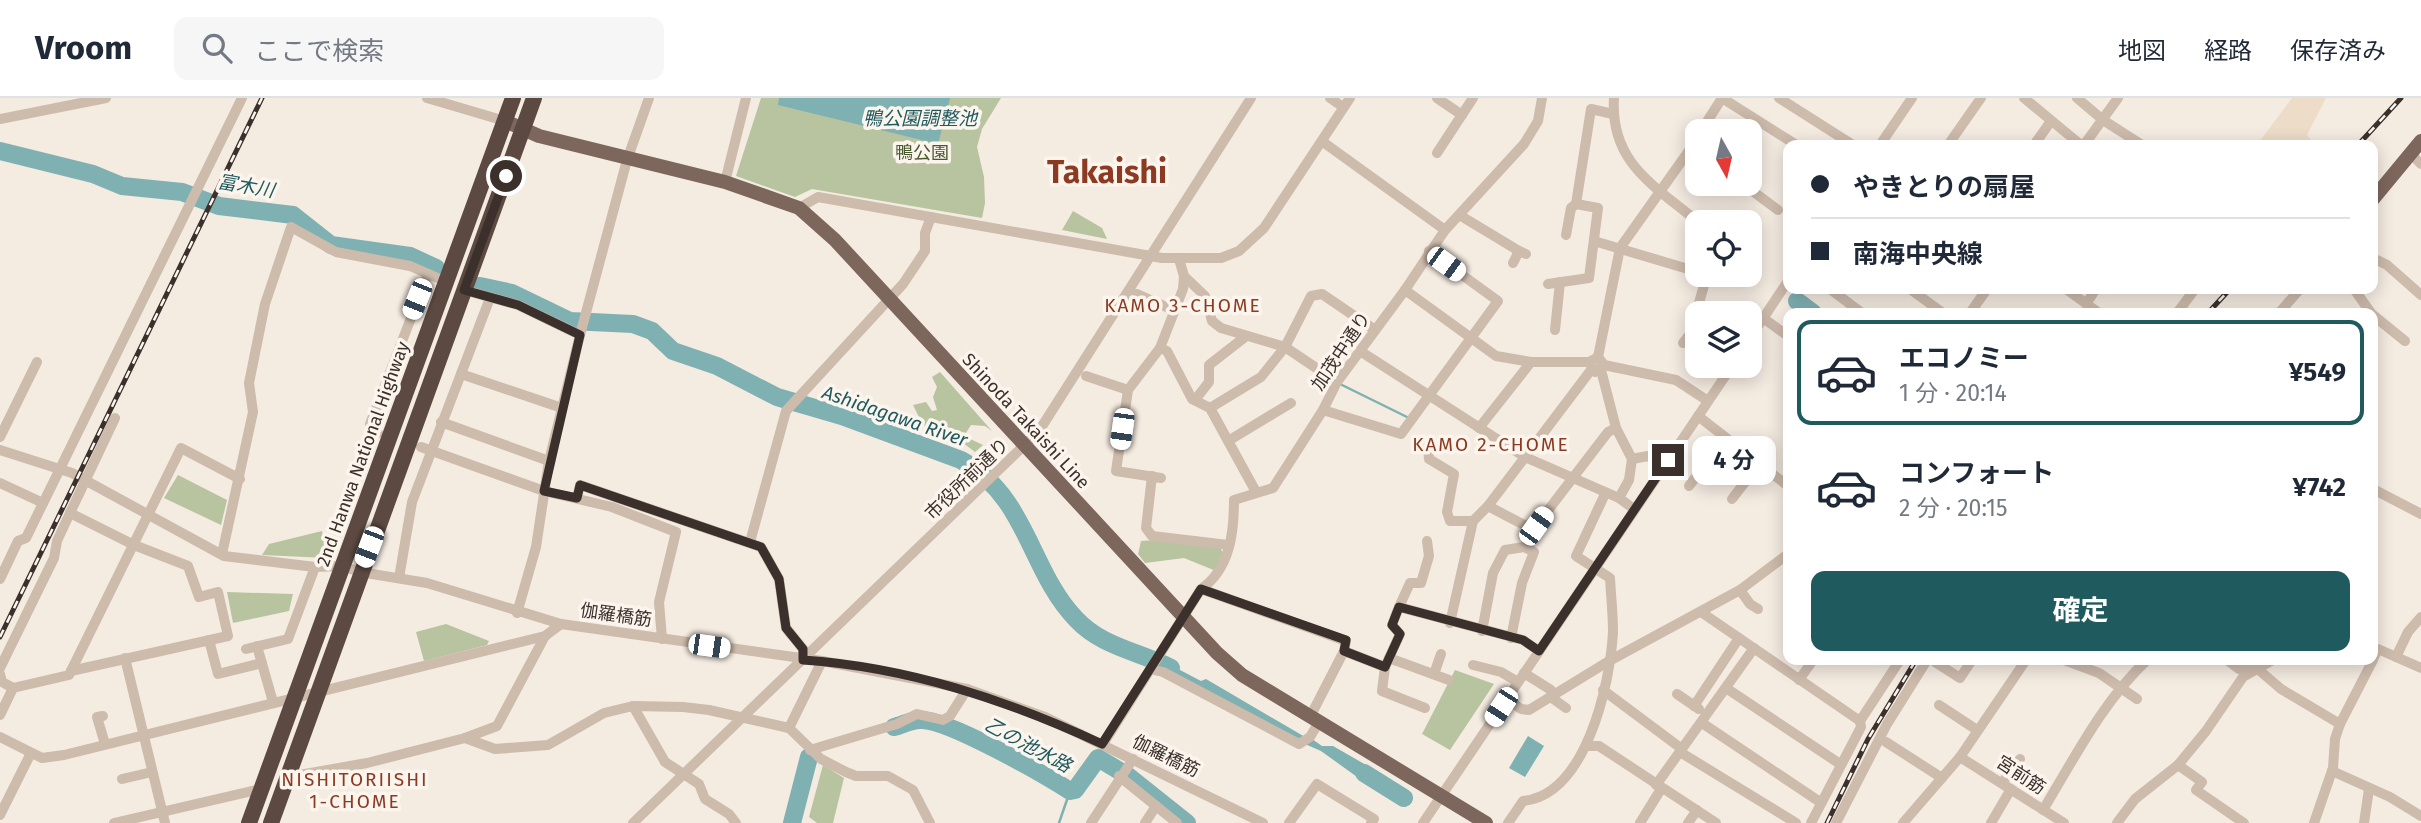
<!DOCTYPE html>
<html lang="ja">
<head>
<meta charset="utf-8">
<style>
	body { margin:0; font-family:"Fira Sans","Noto Sans JP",sans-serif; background:#f6f6f7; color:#1f2937; height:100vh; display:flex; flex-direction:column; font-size:26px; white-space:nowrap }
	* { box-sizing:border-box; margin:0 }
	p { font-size:23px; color:#747a83 }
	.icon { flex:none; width:38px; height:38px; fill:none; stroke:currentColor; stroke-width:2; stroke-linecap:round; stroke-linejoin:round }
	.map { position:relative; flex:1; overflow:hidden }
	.details { position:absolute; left:1783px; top:210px; width:595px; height:357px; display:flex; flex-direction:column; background:#fff; border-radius:14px; box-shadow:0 4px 18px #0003 }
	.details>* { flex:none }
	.guide { position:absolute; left:1783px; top:42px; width:595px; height:154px; border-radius:14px; box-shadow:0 4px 18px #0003; display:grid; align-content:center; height:154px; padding:0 28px; background:#fff }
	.needle { width:46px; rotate:172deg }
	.controls { position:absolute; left:1685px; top:21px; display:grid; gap:14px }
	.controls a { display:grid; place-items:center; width:77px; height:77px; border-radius:14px; background:#fff; box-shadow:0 4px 18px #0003; font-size:35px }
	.end { position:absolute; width:32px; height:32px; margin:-16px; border:9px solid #3b302b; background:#fff; box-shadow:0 0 0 4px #fff }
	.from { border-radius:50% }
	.bubble { position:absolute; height:49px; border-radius:14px; background:#fff; box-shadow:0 4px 18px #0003; font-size:23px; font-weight:700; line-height:49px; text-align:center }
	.car { position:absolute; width:21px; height:42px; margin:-21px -10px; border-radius:9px; box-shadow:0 0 5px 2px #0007; background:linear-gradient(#fff 24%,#345 0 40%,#fff 0 76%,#345 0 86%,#fff 0) }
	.guide b { display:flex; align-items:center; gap:24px; height:66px; font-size:26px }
	.guide b+b { border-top:2px solid #e0e1e3 }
	.guide i { width:18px; height:18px; background:#1f2937 }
	ul { padding:12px 0 0; list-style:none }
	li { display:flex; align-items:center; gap:21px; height:105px; margin:0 14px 10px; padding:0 14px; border:4px solid transparent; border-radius:14px }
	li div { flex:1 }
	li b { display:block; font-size:26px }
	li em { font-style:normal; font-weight:700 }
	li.current { border-color:#1f5a5e }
	li>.icon { width:63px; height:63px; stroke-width:1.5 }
	.primary-button { display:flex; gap:14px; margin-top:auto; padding:14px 28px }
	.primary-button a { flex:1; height:80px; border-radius:14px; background:#1f5a5e; color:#fff; font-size:28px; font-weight:700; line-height:80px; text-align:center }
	header { display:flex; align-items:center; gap:42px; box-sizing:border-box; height:98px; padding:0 35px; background:#fff; border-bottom:2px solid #e0e1e3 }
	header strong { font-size:33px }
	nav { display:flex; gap:38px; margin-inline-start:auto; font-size:24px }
	.search { width:490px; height:63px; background:#f6f6f7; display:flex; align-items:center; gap:18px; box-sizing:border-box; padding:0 24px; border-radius:14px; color:#747a83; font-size:26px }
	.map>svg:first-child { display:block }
	.green { fill:#b8c4a0 }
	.plaza { fill:#ecdcc8 }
	.water { fill:#7fb0b2 }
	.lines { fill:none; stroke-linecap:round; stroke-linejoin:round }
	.stream { stroke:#7fb0b2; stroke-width:2.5 }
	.river { stroke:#7fb0b2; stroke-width:18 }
	.minor { stroke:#cdbbac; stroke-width:10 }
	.major { stroke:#7d675c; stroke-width:14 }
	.highway { stroke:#5c4a42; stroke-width:16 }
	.rail-casing { stroke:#3b302b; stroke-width:5 }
	.rail { stroke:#fbf5ee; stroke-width:2.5; stroke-dasharray:8; stroke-linecap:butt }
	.route { stroke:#3b302b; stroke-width:9 }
	.labels { text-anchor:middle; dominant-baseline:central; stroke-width:7; stroke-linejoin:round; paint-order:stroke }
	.park-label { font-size:18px; fill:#4a5a2e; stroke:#fbf5ee }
	.street-label { font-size:18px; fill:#3b302b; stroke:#fbf5ee }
	.water-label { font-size:19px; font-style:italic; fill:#1f5a5e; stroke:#fbf5ee }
	.neighbourhood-label { font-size:19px; letter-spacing:2px; fill:#8c3b22; stroke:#fbf5ee }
	.town-label { font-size:32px; font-weight:bold; fill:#8c3b22; stroke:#fbf5ee }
</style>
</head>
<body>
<header>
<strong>Vroom</strong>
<div class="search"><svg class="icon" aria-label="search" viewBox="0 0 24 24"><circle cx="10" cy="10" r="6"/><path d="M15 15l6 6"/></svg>ここで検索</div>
<nav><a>地図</a><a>経路</a><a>保存済み</a></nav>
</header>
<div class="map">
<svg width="2421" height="725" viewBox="0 0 2421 725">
	<rect width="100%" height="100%" fill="#f4ebe1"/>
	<g class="green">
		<polygon points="761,0 1001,0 982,31 977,49 984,79 985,105 982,120 812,91 795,99 736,78"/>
		<polygon points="1073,113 1102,130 1107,141 1062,132"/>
		<polygon points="940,274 992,333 985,328 971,327 964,338 983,347 975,354 954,338 923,327 913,307 926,304 932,313 937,312 933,299 937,289 932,279"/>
		<polygon points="178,377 227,402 221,427 164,400"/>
		<polygon points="322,433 327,460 262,457 269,446"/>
		<polygon points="1155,442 1220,450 1224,456 1216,473 1184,460 1145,465 1138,456 1141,443"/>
		<polygon points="227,494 293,496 289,513 233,525"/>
		<polygon points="446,526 489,543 487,547 424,563 416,534"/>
		<polygon points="1455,572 1494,586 1450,652 1422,636"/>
		<polygon points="823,667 844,680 833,725 817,725 809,719"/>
	</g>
	<polygon class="plaza" points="2292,0 2326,0 2307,37 2311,42 2308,47 2257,47"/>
	<g class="water">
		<polygon points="779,0 950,0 938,46 778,7"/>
		<polygon points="1161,562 1201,583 1206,581 1305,639 1301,642 1157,569"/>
		<polygon points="1528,638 1544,648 1525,679 1509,670"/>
		<polygon points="1312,641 1322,648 1333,648 1387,679 1378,694 1321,653 1305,646"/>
	</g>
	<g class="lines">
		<g class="stream">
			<polyline points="1340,286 1407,319"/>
			<polyline points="1059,725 1070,693"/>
		</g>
		<g class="river">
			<polyline points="0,53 93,76 122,88 182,94 219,108 293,117 331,147 410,158 436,170"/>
			<path d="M 480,188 L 512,195 L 570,223 L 633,226 L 652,233 L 673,253 L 717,268 L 777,299 L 842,318 L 961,362 C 1028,399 1029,472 1076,521 C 1102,549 1138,553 1171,570"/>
			<polyline points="1797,203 1813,215"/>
			<path d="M 894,629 C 902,627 911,622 920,622 C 946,620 1045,677 1070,693 L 1075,692 L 1098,660 L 1128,678 L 1187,725"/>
			<polyline points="1364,675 1404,700"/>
			<polyline points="792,725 809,659"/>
		</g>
		<g class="minor">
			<polyline points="427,0 505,23"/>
			<polyline points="1330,0 1343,9"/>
			<polyline points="1437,0 1462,17"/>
			<path d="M 1614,0 C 1610,65 1654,87 1698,124"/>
			<polyline points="1722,0 1795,46"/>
			<polyline points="1779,0 1853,47"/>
			<polyline points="2024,0 2081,47"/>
			<polyline points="2077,0 2103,22 2142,47"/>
			<polyline points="0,21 106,0"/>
			<polyline points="1701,33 1722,0"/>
			<polyline points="1323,44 1445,132"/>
			<polyline points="1880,47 1912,0"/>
			<polyline points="1948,47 1981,0"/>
			<polyline points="2034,47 2051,23"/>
			<polyline points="2084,47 2118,0"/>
			<polyline points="1437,55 1473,0"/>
			<polyline points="2411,56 2421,66"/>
			<polyline points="725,84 746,0"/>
			<polyline points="1743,86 1778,112"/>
			<polyline points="799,110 818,99 1162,160 1221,160 1239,153 1264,130 1350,0"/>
			<polyline points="1461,118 1519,153"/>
			<polyline points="1566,137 1571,110 1576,106"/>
			<polyline points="1594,143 1698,174"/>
			<polyline points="2373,160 2387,167 2421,197"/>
			<polyline points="1179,161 1184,178 1205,198 1212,223 1221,230 1285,249 1337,284"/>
			<polyline points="1513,165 1519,153 1526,156"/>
			<polyline points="1750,167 1752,165"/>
			<polyline points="1705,177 1731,183 1735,177"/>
			<polyline points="1548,186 1589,180 1598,110 1576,106 1591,11 1613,16"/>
			<polyline points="1830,191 1862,215"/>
			<polyline points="1910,191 1943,215"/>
			<polyline points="2066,191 2099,215"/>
			<polyline points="2354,191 2371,215"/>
			<polyline points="464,192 518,207 580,237"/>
			<polyline points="1405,192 1496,258 1531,264 1589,264"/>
			<polyline points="1137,196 1173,212"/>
			<polyline points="2086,206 2096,191"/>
			<polyline points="1970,215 1987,191"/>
			<polyline points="2177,215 2195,191"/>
			<polyline points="2279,215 2300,191"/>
			<polyline points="2373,217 2405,243"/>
			<polyline points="1763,220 1788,238"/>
			<polyline points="1555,232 1560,184"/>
			<polyline points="1750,240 1788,183"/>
			<polyline points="1683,245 1690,236 1707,177"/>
			<polyline points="1160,250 1167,253 1192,301 1210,310 1256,394"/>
			<polyline points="1360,253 1525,359 1619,400 1634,411"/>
			<polyline points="1598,259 1620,150 1698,40"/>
			<polyline points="1604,267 1595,274 1589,264 1598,259 1604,267 1676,282 1708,303"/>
			<polyline points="1601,272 1616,330 1632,361 1629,382 1619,400"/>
			<polyline points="461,276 562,310"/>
			<polyline points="1086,278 1128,292"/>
			<polyline points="1195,302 1209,284 1209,267 1245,239"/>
			<polyline points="1210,310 1261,279 1285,249 1311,198 1322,196 1375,232"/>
			<polyline points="1323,312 1401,336 1498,203 1429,153"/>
			<polyline points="1698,318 1788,388"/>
			<polyline points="441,324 549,363"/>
			<polyline points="1479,330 1531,264"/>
			<polyline points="378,335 370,326 428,176"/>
			<polyline points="0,339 37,264"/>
			<polyline points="1228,343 1291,305"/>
			<polyline points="421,349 544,393 612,409 676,434 659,504 662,541"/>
			<polyline points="1428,349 1429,361 1454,376 1447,414 1450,423 1473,423"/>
			<polyline points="0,352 72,375 224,458 315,469 342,468 360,474 427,485 561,526 822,563 967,591 1045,619 1263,725"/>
			<polyline points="1632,361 1648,358 1664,368"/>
			<polyline points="1152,378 1146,430 1152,438 1228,447"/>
			<polyline points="1161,380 1116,373 1128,292 1160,250 1183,191 1184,178"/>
			<polyline points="0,385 43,405"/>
			<polyline points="1689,388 1725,340"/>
			<polyline points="2373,391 2421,416"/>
			<polyline points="577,400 580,387 761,449 779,481 786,530 803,551 803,562"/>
			<polyline points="1732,401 1759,366"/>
			<polyline points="1488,408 1528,429 1536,428 1608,334 1616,330"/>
			<polyline points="750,444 786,313 903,186 925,153 925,135 931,119"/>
			<polyline points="222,456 253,314 249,285 265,206 291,129 336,154 410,168 447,184"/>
			<polyline points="399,480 412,404 490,200"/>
			<polyline points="0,481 18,443 26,440 242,0"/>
			<polyline points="1201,491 1346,543 1344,553 1385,569 1400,536 1392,527 1399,509 1523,542 1539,553"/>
			<polyline points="1740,492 1750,506 1758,511"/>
			<polyline points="1399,509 1410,485 1421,485 1429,458 1427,443"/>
			<polyline points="1701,514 1860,623"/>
			<polyline points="517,515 536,449 549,363 580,237 627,62 649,0"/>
			<polyline points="1450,525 1473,423 1488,408 1591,272"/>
			<polyline points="1482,533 1493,475 1505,452 1524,449 1534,454 1522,485 1511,540"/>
			<polyline points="209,542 218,576 262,565"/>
			<polyline points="257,548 273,604"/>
			<polyline points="246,551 288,541 315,469"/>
			<polyline points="2396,559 2408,534 2421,519"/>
			<polyline points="125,560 165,725"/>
			<polyline points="1389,560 1449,582"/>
			<polyline points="2373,561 2378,551 2421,570"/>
			<polyline points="1937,562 1935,564 1960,580 1972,562"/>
			<polyline points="2064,562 2099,575 2137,601"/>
			<polyline points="2227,562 2239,571 2259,572 2281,591 2340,626"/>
			<polyline points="1473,567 1501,574 1518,584"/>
			<polyline points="1385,569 1382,593 1425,610"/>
			<polyline points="0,570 54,460 57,443 70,415"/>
			<polyline points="1150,571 1163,574 1299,646 1310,639 1319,624"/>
			<polyline points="71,573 228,538 218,494 199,499 188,468 134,447 70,415 115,320"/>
			<polyline points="1524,575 1551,592 1552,600 1566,610"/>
			<polyline points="0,576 2,584 13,590"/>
			<polyline points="1434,576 1441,556"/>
			<polyline points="1799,582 1813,562"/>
			<polyline points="1726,590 1840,666"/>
			<polyline points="1603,592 1682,651"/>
			<polyline points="1677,596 1699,611"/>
			<polyline points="1506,600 1521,611 1529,612 1609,563 1740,492 1788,456"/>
			<polyline points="1939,607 1977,632"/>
			<polyline points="633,608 665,664 699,686 705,701 729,716 736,725"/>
			<polyline points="1694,608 1739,540"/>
			<polyline points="0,617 13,590 69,577 181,350 240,381"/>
			<polyline points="103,618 97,619 105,646"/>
			<polyline points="1310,619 1344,553"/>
			<polyline points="1702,625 1820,704"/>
			<polyline points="789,630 822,563"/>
			<polyline points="0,639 42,660 64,657 545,538 561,526"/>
			<polyline points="465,640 497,628 545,538"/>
			<polyline points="1886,644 1942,680"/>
			<path d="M 1103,646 L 1201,491 C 1230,471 1234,435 1234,402 L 1273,390 L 1323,312 L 1337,284 L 1405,192 L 1445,132 L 1524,46 L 1538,23 L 1542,0"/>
			<polyline points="1587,648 1599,648 1716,725"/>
			<polyline points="810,652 897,626 917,616 943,622 950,618 967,591"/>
			<polyline points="1680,654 1796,725"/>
			<polyline points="1960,659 2064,725"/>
			<polyline points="2178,667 2202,684 2196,692 2244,725"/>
			<polyline points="2332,673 2390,699 2421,718"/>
			<polyline points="1119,678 1177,725"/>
			<polyline points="288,679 367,665 465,640 495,651 548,647 604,615 633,608 683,609 709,612 789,630 821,661 846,674 856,678 888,678 913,692 930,725"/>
			<polyline points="122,681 152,674"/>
			<polyline points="2002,685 2020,661"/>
			<polyline points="1656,687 1754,550"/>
			<path d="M 2043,712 C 2074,661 2103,603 2147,562"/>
			<polyline points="0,717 31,655"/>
			<polyline points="114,725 261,691"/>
			<polyline points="633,725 1039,333 1251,0"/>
			<polyline points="1091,725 1133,661"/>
			<polyline points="1145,725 1156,708"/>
			<polyline points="1289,725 1317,686 1374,721 1371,725"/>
			<polyline points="1423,725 1732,268"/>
			<path d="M 1508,725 L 1523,703 C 1586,697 1610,587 1613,534 C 1613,516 1611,498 1610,480 L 1576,458 L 1605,396"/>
			<polyline points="1640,725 1661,691"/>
			<polyline points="1688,725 1697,712"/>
			<polyline points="1811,725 1861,629 1860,623 1900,562"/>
			<polyline points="1836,725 1887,626 1927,562"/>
			<polyline points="1903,725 1960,659 2026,562"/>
			<polyline points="1991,725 2011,691"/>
			<polyline points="2117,725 2135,701 2178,667 2206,633 2243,579 2273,562"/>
			<polyline points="2314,725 2333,670 2335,641 2340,626 2373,562"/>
			<polyline points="2364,725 2369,691"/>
		</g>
		<g class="major">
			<polyline points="505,23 539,38 725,84 799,110 835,142 1217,555 1242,577 1486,725"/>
			<polyline points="2373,101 2421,43"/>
		</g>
		<g class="highway">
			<polyline points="249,725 513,0"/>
			<polyline points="271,725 534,0"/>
		</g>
		<g class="rail-casing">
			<g id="rail">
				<polyline points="2358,47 2401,0"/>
				<polyline points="2208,215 2230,191"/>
				<polyline points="0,539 262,0"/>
				<polyline points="1827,725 1868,641 1916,562"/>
			</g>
		</g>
		<use href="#rail" class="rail"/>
	</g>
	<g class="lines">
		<path class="route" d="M 506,78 L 464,192 L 518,207 L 580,237 L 544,393 L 577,400 L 580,387 L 761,449 L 779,481 L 786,530 L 803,551 L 803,562 C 908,569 1007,602 1102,646 L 1201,491 L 1346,542 L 1344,553 L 1385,569 L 1400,536 L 1392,527 L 1399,509 L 1523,542 L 1539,553 L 1668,362"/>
	</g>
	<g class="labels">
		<g class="park-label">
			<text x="922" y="55">鴨公園</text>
		</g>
		<g class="street-label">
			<text transform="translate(1341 253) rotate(-56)">加茂中通り</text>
			<text transform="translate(1026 323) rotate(47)">Shinoda Takaishi Line</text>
			<text transform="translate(363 356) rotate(-70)">2nd Hanwa National Highway</text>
			<text transform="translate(967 381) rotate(-44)">市役所前通り</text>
			<text transform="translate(616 517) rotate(8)">伽羅橋筋</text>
			<text transform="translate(1166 658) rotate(26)">伽羅橋筋</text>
			<text transform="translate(2021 677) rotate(33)">宮前筋</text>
		</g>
		<g class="water-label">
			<text x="920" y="20">鴨公園調整池</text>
			<text transform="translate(246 88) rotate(10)">富木川</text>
			<text transform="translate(895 318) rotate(19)">Ashidagawa River</text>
			<text transform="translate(1028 647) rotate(28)">乙の池水路</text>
		</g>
		<g class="neighbourhood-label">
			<text x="1183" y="207">KAMO 3-CHOME</text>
			<text x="1491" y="346">KAMO 2-CHOME</text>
			<text x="355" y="681">NISHITORIISHI<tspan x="355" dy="22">1-CHOME</tspan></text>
		</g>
		<g class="town-label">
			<text x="1107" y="74">Takaishi</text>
		</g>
	</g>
</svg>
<div class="controls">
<a><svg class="needle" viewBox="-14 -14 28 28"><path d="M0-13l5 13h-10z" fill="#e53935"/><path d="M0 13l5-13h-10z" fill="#747a83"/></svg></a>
<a><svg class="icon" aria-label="locate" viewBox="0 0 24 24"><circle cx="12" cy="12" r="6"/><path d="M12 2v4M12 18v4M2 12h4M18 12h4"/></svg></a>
<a><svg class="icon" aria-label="layers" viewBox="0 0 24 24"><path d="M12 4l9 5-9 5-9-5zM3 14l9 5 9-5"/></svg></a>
</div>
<i class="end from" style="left:506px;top:78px"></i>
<i class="end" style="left:1668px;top:362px"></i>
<div class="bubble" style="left:1692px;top:338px;width:84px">4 分</div>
<i class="car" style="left:1446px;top:166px;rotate:126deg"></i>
<i class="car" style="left:417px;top:201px;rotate:202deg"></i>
<i class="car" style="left:1122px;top:331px;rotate:188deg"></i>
<i class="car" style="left:1536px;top:428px;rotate:36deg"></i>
<i class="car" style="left:369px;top:449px;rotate:201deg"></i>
<i class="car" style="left:709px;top:548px;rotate:98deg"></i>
<i class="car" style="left:1501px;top:609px;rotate:213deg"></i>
<div class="guide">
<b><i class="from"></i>やきとりの扇屋</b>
<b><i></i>南海中央線</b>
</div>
<section class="details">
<ul>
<li class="current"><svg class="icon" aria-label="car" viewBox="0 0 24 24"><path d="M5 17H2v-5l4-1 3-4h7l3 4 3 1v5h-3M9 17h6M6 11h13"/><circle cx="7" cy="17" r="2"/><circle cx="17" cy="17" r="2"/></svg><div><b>エコノミー</b><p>1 分 · 20:14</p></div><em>¥549</em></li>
<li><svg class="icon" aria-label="car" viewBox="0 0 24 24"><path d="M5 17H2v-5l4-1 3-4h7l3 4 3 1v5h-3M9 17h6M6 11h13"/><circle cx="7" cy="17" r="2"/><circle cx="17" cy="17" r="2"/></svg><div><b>コンフォート</b><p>2 分 · 20:15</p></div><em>¥742</em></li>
</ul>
<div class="primary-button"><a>確定</a></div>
</section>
</div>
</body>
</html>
